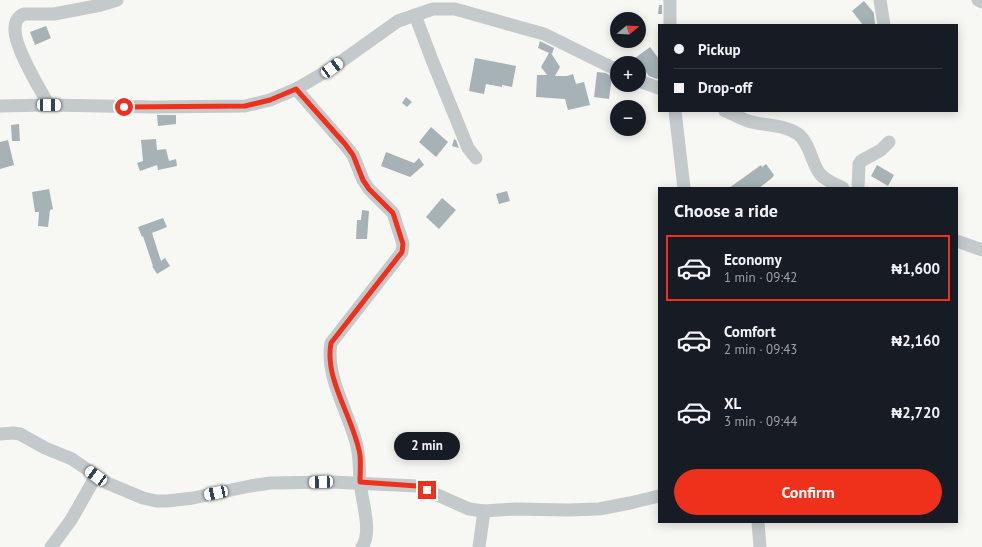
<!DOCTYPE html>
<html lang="en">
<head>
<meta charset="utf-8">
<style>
	body { margin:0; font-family:"PT Sans",sans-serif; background:#20242c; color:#f1f3f6; height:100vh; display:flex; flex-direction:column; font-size:15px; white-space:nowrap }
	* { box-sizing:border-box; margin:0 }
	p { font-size:13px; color:#9ea1a6 }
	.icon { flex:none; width:22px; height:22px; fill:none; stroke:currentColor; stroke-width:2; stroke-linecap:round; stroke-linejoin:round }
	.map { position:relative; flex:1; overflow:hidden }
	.sheet { position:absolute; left:658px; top:187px; width:300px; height:336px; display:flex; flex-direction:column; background:#171b24; border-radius:0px; box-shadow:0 2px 10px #0003 }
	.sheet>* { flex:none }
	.top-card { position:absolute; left:658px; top:24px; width:300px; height:88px; border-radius:0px; box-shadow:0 2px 10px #0003; display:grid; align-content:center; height:88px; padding:0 16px; background:#171b24 }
	.needle { width:26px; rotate:72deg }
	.buttons { position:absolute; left:610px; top:12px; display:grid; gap:8px }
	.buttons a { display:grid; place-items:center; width:36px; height:36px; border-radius:50%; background:#171b24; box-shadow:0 2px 10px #0003; font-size:20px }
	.end { position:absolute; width:18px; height:18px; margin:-9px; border:5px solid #ef311c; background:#fff; box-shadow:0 0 0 2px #fff }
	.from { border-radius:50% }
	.bubble { position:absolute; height:28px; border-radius:14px; background:#171b24; box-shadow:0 2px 10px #0003; font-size:13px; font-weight:700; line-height:28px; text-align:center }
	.car { position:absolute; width:12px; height:24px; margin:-12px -6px; border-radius:5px; box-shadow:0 0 3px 1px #0007; background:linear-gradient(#fff 24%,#345 0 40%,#fff 0 76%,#345 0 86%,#fff 0) }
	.top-card b { display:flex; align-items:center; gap:14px; height:38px; font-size:15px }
	.top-card b+b { border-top:1px solid #363941 }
	.top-card i { width:10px; height:10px; background:#f1f3f6 }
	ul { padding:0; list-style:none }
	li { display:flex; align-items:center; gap:12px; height:66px; margin:0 8px 6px; padding:0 8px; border:2px solid transparent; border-radius:0px }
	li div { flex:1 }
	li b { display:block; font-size:15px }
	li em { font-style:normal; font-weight:700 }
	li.on { border-color:#ef311c }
	li>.icon { width:36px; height:36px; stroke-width:1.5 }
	h2 { padding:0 16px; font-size:18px; line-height:48px }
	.button { display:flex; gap:8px; margin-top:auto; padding:8px 16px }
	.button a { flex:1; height:46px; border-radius:24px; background:#ef311c; color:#fff; font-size:16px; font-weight:700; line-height:46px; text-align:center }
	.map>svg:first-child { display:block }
	.building { fill:#a6b2b6 }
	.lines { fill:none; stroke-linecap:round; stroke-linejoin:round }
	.minor { stroke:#c4c9cc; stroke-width:13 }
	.route { stroke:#ef311c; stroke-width:5 }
</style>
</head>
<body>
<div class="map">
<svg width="982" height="547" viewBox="0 0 982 547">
	<rect width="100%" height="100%" fill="#f7f7f4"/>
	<g class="building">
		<polygon points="864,1 874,13 875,25 863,25 852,11"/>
		<polygon points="659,5 662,5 662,14 658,14"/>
		<polygon points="46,26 51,38 35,45 30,32"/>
		<polygon points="540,41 554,48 552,54 551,53 560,67 555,76 567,76 573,74 576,84 584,82 590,105 568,110 565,99 536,97 537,75 547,75 541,67 549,53 538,48"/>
		<polygon points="650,47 659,59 659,77 657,79 649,76 635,58"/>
		<polygon points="475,58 516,66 512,87 502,85 502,87 486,84 484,94 469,91"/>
		<polygon points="597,72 606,73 612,77 609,99 594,97"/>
		<polygon points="406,97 412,102 407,107 402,103"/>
		<polygon points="157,115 176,115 176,124 158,126"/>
		<polygon points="19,124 20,141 12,141 11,125"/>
		<polygon points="431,127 448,142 436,157 419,142"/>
		<polygon points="156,139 157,150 166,149 169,161 176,159 177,166 158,170 157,165 140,171 137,163 143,161 141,140"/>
		<polygon points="454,139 456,140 459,148 452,146"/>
		<polygon points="8,140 14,165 0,169 0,142"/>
		<polygon points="386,152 414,163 419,158 424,165 410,177 381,166"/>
		<polygon points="766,164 774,175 772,178 759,188 729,188 761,165 762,167"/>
		<polygon points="877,165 894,175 888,186 871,176"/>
		<polygon points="49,189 53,209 50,210 48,227 38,226 39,212 35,212 32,192"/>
		<polygon points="507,191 510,201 499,204 496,194"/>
		<polygon points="442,198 456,210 439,229 426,217"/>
		<polygon points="362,210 369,211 367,239 356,239 357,220 361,220"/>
		<polygon points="163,218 167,227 152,233 161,261 165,258 170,266 157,274 152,266 153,266 143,236 142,237 138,227"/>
	</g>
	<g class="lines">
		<g class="minor">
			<polyline points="670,0 670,25"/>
			<polyline points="880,0 884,25"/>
			<polyline points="978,0 982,2"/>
			<polyline points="415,15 432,60 468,148 476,158"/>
			<polyline points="639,81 659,88"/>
			<path d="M 296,89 L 345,145 L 353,155 L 363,180 L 369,189 L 393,213 L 403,244 L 402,252 L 331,343 C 325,375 348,412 356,442 C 360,456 359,468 360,481 C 361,499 373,532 362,547"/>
			<path d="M 49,105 C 39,88 14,46 15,29 C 15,22 17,17 24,14 L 54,14 L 101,5 L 117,0"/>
			<polyline points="0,106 49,105 155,107 245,106 270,100 296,89 332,68 398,21 433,9 455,9 544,34 617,70"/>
			<polyline points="675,111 684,188"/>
			<path d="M 725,111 C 733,114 740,118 748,121 C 764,126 783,124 798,134 C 810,143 811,162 820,174 C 826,181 835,184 843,188"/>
			<polyline points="858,188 859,164 861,161 881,150 889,142"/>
			<polyline points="957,241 982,250"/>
			<polyline points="0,434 13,433 20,434 45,448 72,459 107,483 143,498 156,501 167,501 193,498 250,486 271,483 332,482 417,486 469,509 484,511 515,509 568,510 599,509 630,503 659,496"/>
			<polyline points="758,522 760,547"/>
			<polyline points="51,547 71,520 96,476"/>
			<polyline points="479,547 484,511"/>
		</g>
	</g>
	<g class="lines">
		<path class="route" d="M 124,107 L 245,106 L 270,100 L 296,89 L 345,144 L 353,155 L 363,180 L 369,189 L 393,213 L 403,244 L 402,252 L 331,343 C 324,380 354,418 360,455 C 361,464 360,474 360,482 L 417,486 L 427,490"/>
	</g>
</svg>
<div class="buttons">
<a><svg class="needle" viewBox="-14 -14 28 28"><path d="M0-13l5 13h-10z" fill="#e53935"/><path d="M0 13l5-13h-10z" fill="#9ea1a6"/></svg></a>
<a>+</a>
<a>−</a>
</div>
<i class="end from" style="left:124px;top:107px"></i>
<i class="end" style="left:427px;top:490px"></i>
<div class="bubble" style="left:394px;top:432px;width:66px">2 min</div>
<i class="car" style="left:332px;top:68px;rotate:54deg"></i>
<i class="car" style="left:49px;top:105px;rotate:91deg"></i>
<i class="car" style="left:96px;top:476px;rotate:306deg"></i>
<i class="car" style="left:321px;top:482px;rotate:268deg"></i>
<i class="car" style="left:216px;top:493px;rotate:258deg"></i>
<div class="top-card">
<b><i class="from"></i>Pickup</b>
<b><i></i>Drop-off</b>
</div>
<section class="sheet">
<h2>Choose a ride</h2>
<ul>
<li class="on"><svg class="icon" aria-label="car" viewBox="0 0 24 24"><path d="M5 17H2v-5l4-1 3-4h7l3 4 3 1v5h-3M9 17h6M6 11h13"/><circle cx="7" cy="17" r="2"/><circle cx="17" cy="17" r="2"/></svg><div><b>Economy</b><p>1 min · 09:42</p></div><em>₦1,600</em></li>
<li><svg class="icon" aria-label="car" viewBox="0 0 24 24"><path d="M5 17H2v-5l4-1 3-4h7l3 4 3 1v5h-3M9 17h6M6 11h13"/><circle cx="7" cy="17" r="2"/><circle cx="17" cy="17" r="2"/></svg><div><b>Comfort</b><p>2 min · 09:43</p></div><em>₦2,160</em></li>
<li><svg class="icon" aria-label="car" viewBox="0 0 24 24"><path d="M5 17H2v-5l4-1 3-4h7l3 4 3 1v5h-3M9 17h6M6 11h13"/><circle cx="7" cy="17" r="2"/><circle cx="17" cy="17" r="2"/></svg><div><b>XL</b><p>3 min · 09:44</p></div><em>₦2,720</em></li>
</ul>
<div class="button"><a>Confirm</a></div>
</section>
</div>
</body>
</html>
